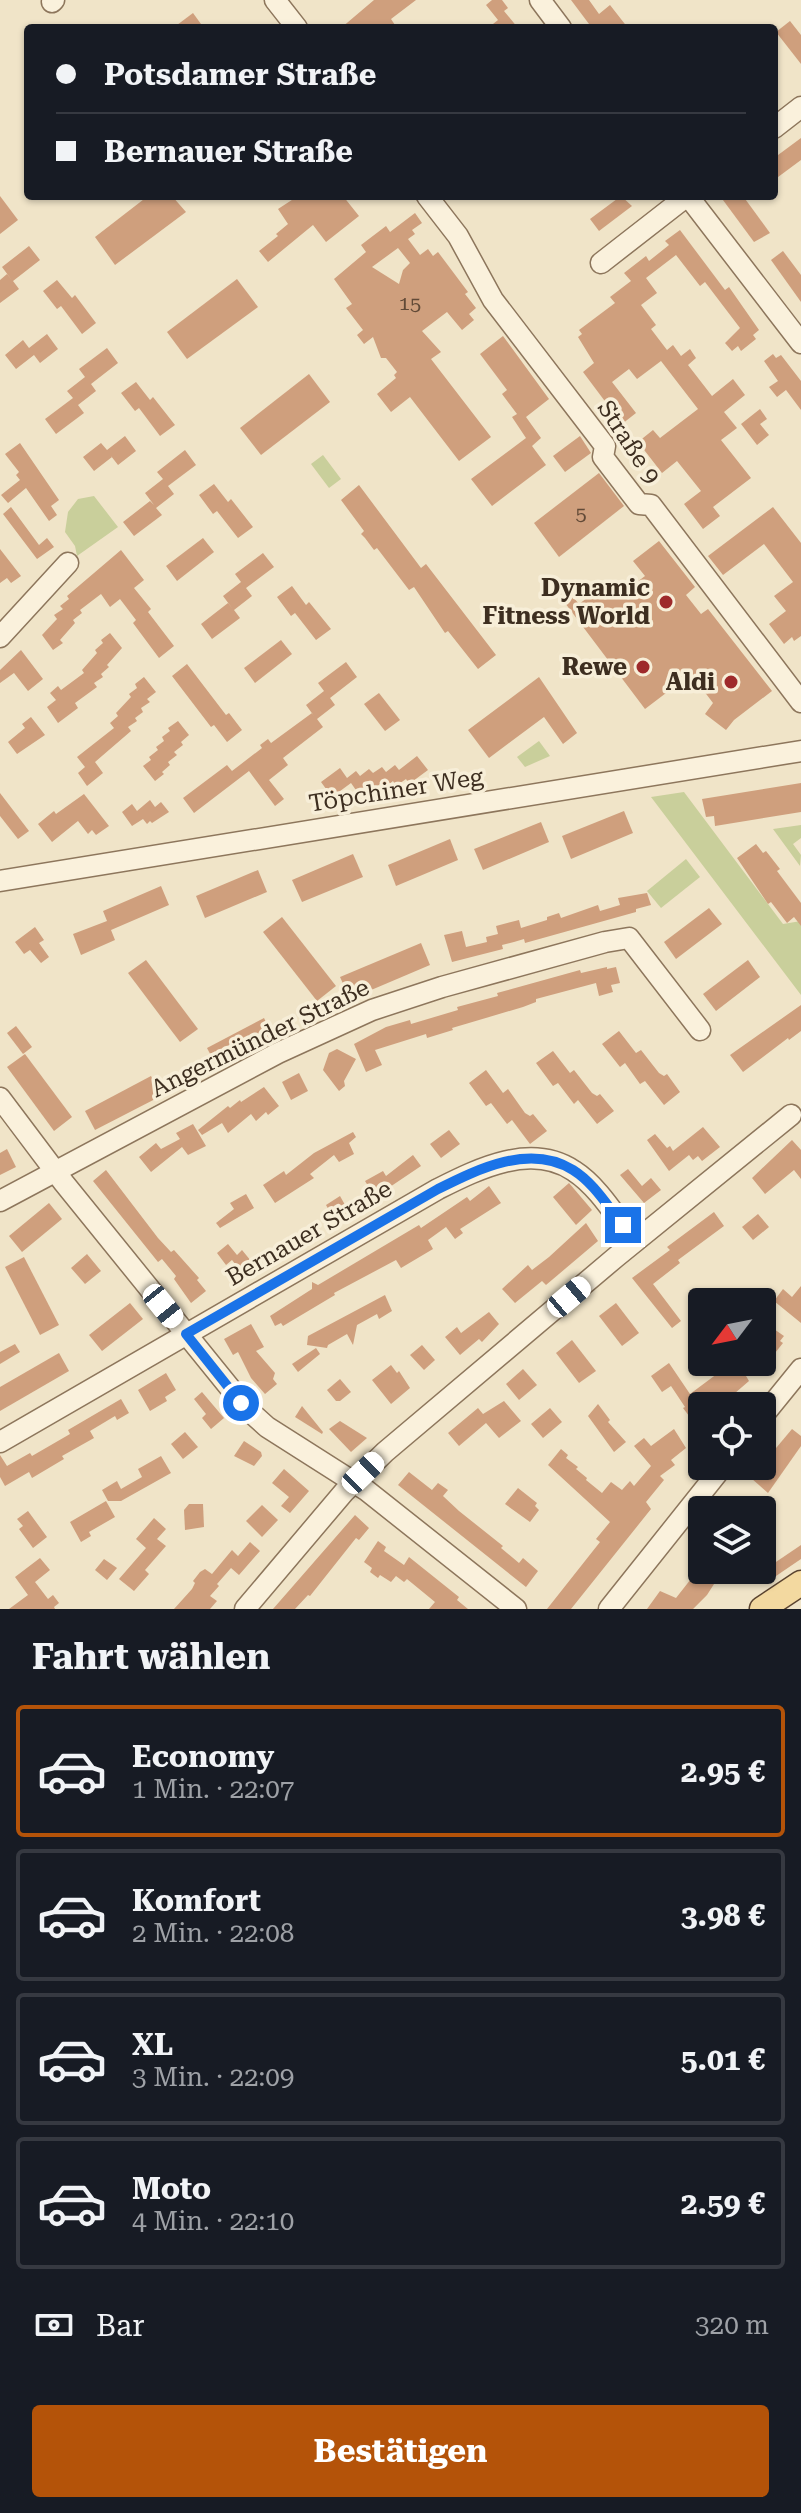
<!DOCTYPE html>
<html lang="de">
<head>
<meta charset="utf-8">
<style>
	body { margin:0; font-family:"Roboto Serif",serif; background:#242831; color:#f1f3f6; height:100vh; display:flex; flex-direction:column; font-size:30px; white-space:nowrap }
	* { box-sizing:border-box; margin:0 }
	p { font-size:26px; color:#9ea1a6 }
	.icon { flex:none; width:44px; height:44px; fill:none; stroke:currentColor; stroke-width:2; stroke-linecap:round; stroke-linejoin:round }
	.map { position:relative; height:1609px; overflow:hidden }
	.side { display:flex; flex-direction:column; background:#171b24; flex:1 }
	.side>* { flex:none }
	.banner { position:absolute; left:24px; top:24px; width:754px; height:176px; border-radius:8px; box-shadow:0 2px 6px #0004; display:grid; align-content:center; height:176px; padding:0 32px; background:#171b24 }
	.needle { width:52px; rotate:238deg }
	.fabs { position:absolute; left:688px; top:1288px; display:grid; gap:16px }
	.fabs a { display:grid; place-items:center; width:88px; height:88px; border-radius:8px; background:#171b24; box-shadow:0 2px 6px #0004; font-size:40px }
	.end { position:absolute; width:36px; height:36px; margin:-18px; border:10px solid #1a73e8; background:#fff; box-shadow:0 0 0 4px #fff }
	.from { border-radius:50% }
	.car { position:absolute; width:24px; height:48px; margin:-24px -12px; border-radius:10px; box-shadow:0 0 6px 2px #0007; background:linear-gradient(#fff 24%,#345 0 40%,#fff 0 76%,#345 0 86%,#fff 0) }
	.banner b { display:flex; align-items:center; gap:28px; height:76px; font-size:30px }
	.banner b+b { border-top:2px solid #363941 }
	.banner i { width:20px; height:20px; background:#f1f3f6 }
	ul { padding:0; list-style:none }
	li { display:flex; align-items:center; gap:24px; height:132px; margin:0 16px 12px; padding:0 16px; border:4px solid #363941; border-radius:8px }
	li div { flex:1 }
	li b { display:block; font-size:30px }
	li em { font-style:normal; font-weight:700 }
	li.active { border-color:#b45309 }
	li>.icon { width:72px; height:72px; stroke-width:1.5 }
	h2 { padding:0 32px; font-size:36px; line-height:96px }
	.pay { display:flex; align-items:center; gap:20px; height:88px; padding:0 32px; font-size:30px }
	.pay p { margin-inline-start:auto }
	.button { display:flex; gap:16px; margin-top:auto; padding:16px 32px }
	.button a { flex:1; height:92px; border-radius:8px; background:#b45309; color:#fff; font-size:32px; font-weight:700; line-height:92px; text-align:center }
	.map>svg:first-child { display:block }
	.green { fill:#c9cf9b }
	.building { fill:#cf9f7d; fill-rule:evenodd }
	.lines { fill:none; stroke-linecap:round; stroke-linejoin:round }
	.minor-casing { stroke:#8d765c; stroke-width:23 }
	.major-casing { stroke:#5b4430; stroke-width:27 }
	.minor { stroke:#faf1dc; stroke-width:20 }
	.major { stroke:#f3d9a0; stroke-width:24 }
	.route { stroke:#1a73e8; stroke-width:10 }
	.poi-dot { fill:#9e2a2b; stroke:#f7eed8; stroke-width:3 }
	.labels { text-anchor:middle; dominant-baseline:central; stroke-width:7; stroke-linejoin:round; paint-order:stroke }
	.number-label { font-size:20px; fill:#624a37 }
	.street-label { font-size:24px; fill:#3d2e20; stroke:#f7eed8 }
	.poi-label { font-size:24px; font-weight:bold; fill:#3d2e20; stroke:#f7eed8; text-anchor:end }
</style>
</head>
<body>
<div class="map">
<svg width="801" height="1609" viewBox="0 0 801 1609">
	<rect width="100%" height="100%" fill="#f0e4c8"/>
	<g class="green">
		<polygon points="323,455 341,479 329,488 311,464"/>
		<polygon points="94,496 118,527 77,556 75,546 65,532 68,512 78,499"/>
		<polygon points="539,741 550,756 525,767 517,757"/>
		<polygon points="684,792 783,924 801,921 801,995 651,797"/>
		<polygon points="801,825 801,838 793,844 801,855 800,866 773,829"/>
		<polygon points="686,859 700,877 661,908 647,891"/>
	</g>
	<g class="building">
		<polygon points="374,0 416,0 391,19 397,28 341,28"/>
		<polygon points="492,0 502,0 508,8 504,11 518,28 488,28 498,20 486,5"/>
		<polygon points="571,0 589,0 599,14 610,5 628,28 592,28"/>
		<polygon points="193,13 201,24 195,28 173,28"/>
		<polygon points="790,21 801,35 801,64 776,32"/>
		<polygon points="801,138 801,160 774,180 774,158"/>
		<polygon points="0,196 18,220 0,234"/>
		<polygon points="148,196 172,196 186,212 115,265 95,237"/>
		<polygon points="298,196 343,196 359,216 326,242 313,225 268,262 259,251 278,236 276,234 288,224 278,209"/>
		<polygon points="621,196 632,206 599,231 590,219"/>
		<polygon points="720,196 743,196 770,233 754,242"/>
		<path d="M 415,213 L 422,223 L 412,230 L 415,234 L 408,239 L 420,255 L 428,249 L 433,256 L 438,252 L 468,292 L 465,294 L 476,308 L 469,314 L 474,320 L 462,330 L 447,312 L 422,331 L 441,352 L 431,359 L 491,437 L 459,461 L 410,397 L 391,412 L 377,394 L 396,378 L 394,375 L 397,372 L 386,358 L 381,358 L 373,337 L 364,344 L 357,335 L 363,330 L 346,308 L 352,304 L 334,279 L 366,252 L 361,245 L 386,226 L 390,232 ZM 398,248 L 410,263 L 403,270 L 399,284 L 372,267 Z"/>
		<polygon points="680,230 725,290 729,287 759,330 753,335 756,339 741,351 738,346 732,351 725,343 740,328 705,282 700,286 676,255 646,278 657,293 641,305 656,325 651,329 667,350 673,345 681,356 690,349 696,358 688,365 712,396 733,379 745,395 724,412 737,428 721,440 751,478 713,507 720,516 703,529 684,504 701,491 677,461 662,473 638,442 653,430 660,438 698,409 661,361 637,379 629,369 612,382 636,413 622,424 583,372 594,363 578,337 582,334 579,330 615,303 610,297 631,281 624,273 646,256 649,261 669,245 665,241"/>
		<polygon points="29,246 40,260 13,281 19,289 0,303 0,280 7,274 11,279 2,267"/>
		<polygon points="783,251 801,275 801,302 771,260"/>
		<polygon points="237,279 258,307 187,359 167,332"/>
		<polygon points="57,280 72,298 75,295 96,323 82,334 61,306 57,309 43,291"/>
		<polygon points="47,334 58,349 40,363 34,355 16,369 5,355 23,340 29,348"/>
		<polygon points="503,336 549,399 526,417 541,438 532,446 546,465 492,506 471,479 526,438 512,417 517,414 502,394 507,390 480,354"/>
		<polygon points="107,348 118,363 91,384 96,391 78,405 84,413 56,434 45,419 73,398 67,391 85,377 79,369"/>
		<polygon points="773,354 776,358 781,355 801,381 801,410 786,390 777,397 769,387 778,381 764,361"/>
		<polygon points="309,374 330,402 261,455 240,428"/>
		<polygon points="136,382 150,400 153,397 175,425 160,436 139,408 135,411 121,393"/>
		<polygon points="760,409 767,419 760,424 769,435 757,445 741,424"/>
		<polygon points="125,436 136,451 118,465 111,456 112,457 94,471 83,457 101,443 107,450"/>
		<polygon points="580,436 591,453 565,472 553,456"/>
		<polygon points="20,443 59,500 51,506 57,515 49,521 26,488 8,503 1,495 20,480 16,475 19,472 5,454"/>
		<polygon points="185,450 196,465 168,486 174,494 156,508 162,515 134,536 123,522 150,501 154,505 145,493 163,479 157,472"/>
		<polygon points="599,473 624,506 559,557 534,523"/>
		<polygon points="214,484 228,502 231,499 253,527 238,538 217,511 213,514 199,495"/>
		<polygon points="359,485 421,568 426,564 496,655 478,669 448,631 445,633 414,587 409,590 377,548 374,550 365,538 361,534 364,531 341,500"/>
		<polygon points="11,507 39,545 47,538 54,547 37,559 3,514"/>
		<polygon points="773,507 801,543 801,636 794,641 792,637 784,644 769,624 786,611 774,596 793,582 764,544 723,575 708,556"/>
		<polygon points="203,538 214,552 177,581 166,566"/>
		<polygon points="659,541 695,587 686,595 701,614 708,609 772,691 734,720 726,730 705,714 713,703 691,674 645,709 565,603 573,597 579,604 603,586 608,593 615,588 620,595 645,576 633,561"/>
		<polygon points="0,549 21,576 11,583 7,578 0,583"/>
		<polygon points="121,550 144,580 134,588 151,609 148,612 174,646 159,658 133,623 136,620 120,599 110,607 101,594 80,610 82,613 73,620 75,623 60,640 63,643 53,650 42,635 57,619 54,615 63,609 60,606 69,599 67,596"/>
		<polygon points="263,553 274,567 246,588 252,596 234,610 240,618 212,639 201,624 228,603 232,608 223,596 241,582 235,574"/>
		<polygon points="292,586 306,605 309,602 331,629 316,640 295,613 291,616 277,597"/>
		<polygon points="110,633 122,648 107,665 109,667 101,674 103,677 94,683 97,687 75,703 78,708 58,723 47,707 56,700 50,693 58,686 61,690 84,673 82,670 97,653 95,650 103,643 101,640"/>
		<polygon points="281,640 292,654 255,683 244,668"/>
		<polygon points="21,650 43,679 28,691 14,673 0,683 0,670"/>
		<polygon points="346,662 357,677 330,698 335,705 317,719 323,727 283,758 288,765 269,780 284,799 275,806 249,771 194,813 183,798 227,765 232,771 262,748 260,745 268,739 271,743 312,713 314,716 306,705 324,691 318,683"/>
		<polygon points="187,664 226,715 229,713 242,730 227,742 214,725 211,727 172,676"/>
		<polygon points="144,677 156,692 147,699 150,702 141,708 143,712 135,718 137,721 128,727 131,731 95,762 103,773 87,786 78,773 85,767 77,757 114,728 110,723 118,716 116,713 131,697 129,694 137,688 135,684"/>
		<polygon points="539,677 577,733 563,744 544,717 489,758 468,730"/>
		<polygon points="379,693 400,720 385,731 364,704"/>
		<polygon points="31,717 45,735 17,754 8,742 25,728 22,724"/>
		<polygon points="178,721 189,735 181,742 183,745 174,752 177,755 168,762 170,765 162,772 164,774 155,781 143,766 151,760 149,757 158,750 156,747 164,741 162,737 170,731 168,728"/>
		<polygon points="417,756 428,770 409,784 406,779 396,786 393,781 384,788 380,784 371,791 367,786 358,793 351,783 332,797 321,782 340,768 347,778 356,771 360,776 369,769 373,773 382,767 386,772 395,765 399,770"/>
		<polygon points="801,783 801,812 715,826 714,816 706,817 702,799"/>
		<polygon points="0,793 29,831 18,839 0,816"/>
		<polygon points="84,794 109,826 96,835 92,830 88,834 78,821 52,842 38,824 54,811 56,814"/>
		<polygon points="150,800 155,807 161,802 169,812 152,823 150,821 147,824 143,819 132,826 122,812 132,804 137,811"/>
		<polygon points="624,811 633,833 571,859 562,836"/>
		<polygon points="541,822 549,842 483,870 474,849"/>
		<polygon points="450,839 458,860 396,886 388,865"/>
		<polygon points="756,844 763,853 766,851 780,869 777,871 801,903 801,926 794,917 787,923 771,902 768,904 737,858"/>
		<polygon points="353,854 363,877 302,902 292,880"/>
		<polygon points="258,870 267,892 205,918 196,896"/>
		<polygon points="161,886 169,905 111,930 115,940 81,955 73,934 107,921 103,911"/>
		<polygon points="647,893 651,905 636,909 636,912 525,943 524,939 514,942 502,945 503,949 452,962 444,935 462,931 466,947 487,942 486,937 498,934 496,926 519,920 521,928 547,920 547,917 559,913 561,918 598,905 600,911 620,905 618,898"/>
		<polygon points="709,908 722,924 676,959 664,942"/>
		<polygon points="282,917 336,986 317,1001 263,932"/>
		<polygon points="35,927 44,940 39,943 49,957 41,963 30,950 24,954 15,942"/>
		<polygon points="421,943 430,965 350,999 340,977"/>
		<polygon points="146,960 198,1029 180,1042 128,973"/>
		<polygon points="748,960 760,977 716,1011 703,994"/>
		<polygon points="607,967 607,969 616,967 620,983 611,985 613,992 599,996 596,983 536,999 536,1002 523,1007 452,1028 453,1030 427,1038 426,1034 375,1050 382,1065 366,1072 354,1044 386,1027 410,1020 411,1024 458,1010 457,1007 498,996 497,993 580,970 581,973"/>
		<polygon points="801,1005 801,1031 789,1040 788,1038 743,1072 730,1055"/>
		<polygon points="264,1018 273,1037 217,1067 207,1048"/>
		<polygon points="16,1026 32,1047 23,1054 7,1033"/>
		<polygon points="619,1031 636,1053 641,1050 659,1073 664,1076 667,1074 680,1092 664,1105 645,1081 640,1084 625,1063 620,1067 602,1044"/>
		<polygon points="337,1049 356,1059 344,1081 345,1086 339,1091 323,1070 329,1053"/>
		<polygon points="553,1051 570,1073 574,1070 592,1093 597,1096 600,1094 614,1111 597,1124 578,1100 574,1104 558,1083 553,1086 536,1063"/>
		<polygon points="25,1054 72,1117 54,1131 7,1067"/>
		<polygon points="486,1070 503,1093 508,1089 525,1113 530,1116 533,1114 547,1131 530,1144 512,1120 507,1124 491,1103 486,1106 469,1083"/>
		<polygon points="299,1073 308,1091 291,1100 282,1082"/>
		<polygon points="151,1076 161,1096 95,1130 85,1111"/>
		<polygon points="264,1087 279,1106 268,1115 266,1112 256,1121 251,1114 228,1133 222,1123 202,1135 198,1130 228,1106 230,1108 240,1100 241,1102"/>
		<polygon points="193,1124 206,1146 188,1155 182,1147 151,1172 139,1157 156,1143 161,1149 180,1139 176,1133"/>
		<polygon points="703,1127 720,1147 702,1161 698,1156 693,1160 689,1155 669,1171 647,1140 655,1134 667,1148 670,1146 673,1151"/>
		<polygon points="449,1130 460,1144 441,1158 430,1144"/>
		<polygon points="353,1132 356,1137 349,1143 354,1154 339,1162 334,1155 310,1174 314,1178 275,1203 263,1185 284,1171 286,1175 314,1153"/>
		<polygon points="792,1140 801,1150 801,1179 794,1170 765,1194 752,1178"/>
		<polygon points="7,1149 16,1167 0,1175 0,1153"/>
		<polygon points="413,1155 421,1166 375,1197 365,1181 383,1171 386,1176"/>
		<polygon points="628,1169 642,1186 651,1178 661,1190 644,1203 620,1175"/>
		<polygon points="106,1170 158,1238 171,1252 174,1250 199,1278 197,1280 206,1291 191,1303 174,1279 176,1276 162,1259 158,1262 93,1181"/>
		<polygon points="569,1183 592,1210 576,1225 553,1197"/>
		<polygon points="489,1186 501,1203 460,1229 463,1233 455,1239 446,1227 428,1240 433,1249 401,1268 396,1260 334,1293 335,1295 283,1326 281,1323 275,1326 270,1316 312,1289 312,1282 318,1285 419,1225 421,1228 467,1197 470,1201"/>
		<polygon points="246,1194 254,1208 220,1228 216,1223 234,1209 230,1203"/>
		<polygon points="340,1196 349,1212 335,1221 326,1205"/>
		<polygon points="49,1203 62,1219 22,1252 9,1236"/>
		<polygon points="714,1212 724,1226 678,1260 680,1263 653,1284 681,1321 672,1328 632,1278 670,1250 667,1247"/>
		<polygon points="758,1214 769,1227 753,1240 742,1227"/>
		<polygon points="586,1223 598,1241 546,1285 542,1281 515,1303 502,1289 528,1265 532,1270 549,1257"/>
		<polygon points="228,1244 237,1255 242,1250 251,1261 240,1270 232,1260 226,1265 217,1253"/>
		<polygon points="87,1254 101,1271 85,1284 71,1268"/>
		<polygon points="24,1257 59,1325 40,1335 5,1267"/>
		<polygon points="801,1286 801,1323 774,1301 783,1289 792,1297"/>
		<polygon points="385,1295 392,1311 379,1319 377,1314 357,1325 353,1345 347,1334 328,1345 327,1348 307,1345 308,1336"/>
		<polygon points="130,1303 143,1319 102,1351 89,1335"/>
		<polygon points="616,1303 639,1333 622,1346 599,1316"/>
		<polygon points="489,1312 499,1324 482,1342 479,1339 460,1355 445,1337 457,1327 461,1333"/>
		<polygon points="251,1324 264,1347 256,1351 275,1373 273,1379 277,1384 265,1394 251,1378 238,1352 233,1355 224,1339"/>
		<polygon points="771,1327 784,1336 780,1341 783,1343 771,1358 762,1350 762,1339"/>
		<polygon points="572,1340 596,1371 579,1383 556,1353"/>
		<polygon points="15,1344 20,1352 0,1364 0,1352"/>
		<polygon points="422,1345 435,1360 424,1370 410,1355"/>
		<polygon points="316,1348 320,1354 298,1372 292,1364"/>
		<polygon points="59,1353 69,1371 0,1411 0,1387"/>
		<polygon points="733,1362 740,1366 749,1381 720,1406 702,1406 702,1433 683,1408 685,1407 671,1386 662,1392 651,1376 669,1363 690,1394"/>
		<polygon points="391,1365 397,1373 399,1371 410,1388 391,1404 372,1380"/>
		<polygon points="523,1369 537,1385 519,1400 506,1384"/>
		<polygon points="166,1373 176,1390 165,1397 167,1401 150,1411 138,1390"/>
		<polygon points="340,1379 351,1392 340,1401 336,1401 327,1390"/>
		<polygon points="202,1392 224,1418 211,1429 202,1418 206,1414 194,1399"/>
		<polygon points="121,1399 129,1413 117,1420 115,1416 90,1431 94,1438 62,1456 64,1459 32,1478 29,1472 5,1486 0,1477 0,1455 7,1466 30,1453 32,1456 70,1434 68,1430"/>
		<polygon points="504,1401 521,1421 499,1438 486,1423 459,1446 448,1433 478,1408 483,1414"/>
		<polygon points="598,1404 610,1420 608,1422 626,1442 614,1452 588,1416"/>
		<polygon points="302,1406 323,1432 322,1434 295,1417"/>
		<polygon points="550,1408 562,1422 543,1438 531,1424"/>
		<polygon points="340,1421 367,1438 351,1452 329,1429"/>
		<polygon points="674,1429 686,1448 671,1460 675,1465 660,1476 664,1480 646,1502 651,1509 571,1609 547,1609 600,1542 596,1539 610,1522 548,1465 561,1449 568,1455 566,1458 578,1467 576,1469 587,1478 586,1480 602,1493 611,1482 622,1490 630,1481 634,1486 651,1466 634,1446 644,1438 651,1446"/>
		<polygon points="792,1429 801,1436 801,1446 768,1493 751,1478"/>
		<polygon points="185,1432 198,1447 183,1459 171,1444"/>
		<polygon points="244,1441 261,1452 262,1456 254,1466 234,1456"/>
		<polygon points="161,1456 171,1473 121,1501 108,1501 102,1490 117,1481 121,1489 142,1477 138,1469"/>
		<polygon points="284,1469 309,1491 290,1513 281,1506 289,1497 272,1483"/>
		<polygon points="409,1472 432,1490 438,1483 448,1490 443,1496 459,1511 503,1546 501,1548 519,1563 523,1558 538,1571 526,1587 398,1485"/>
		<polygon points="518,1488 537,1503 535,1506 539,1510 530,1522 505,1504"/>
		<polygon points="106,1501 115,1517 89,1532 91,1536 81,1542 70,1522"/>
		<polygon points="189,1504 203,1504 204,1527 185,1530 184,1510"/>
		<polygon points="262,1505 278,1520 262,1537 246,1521"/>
		<polygon points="28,1511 47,1537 33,1548 19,1529 23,1526 17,1519"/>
		<polygon points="355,1515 369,1528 359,1540 356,1538 310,1596 308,1595 295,1609 273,1609"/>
		<polygon points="154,1518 166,1529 157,1539 166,1546 145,1570 149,1574 134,1591 119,1579 146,1548 136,1539"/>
		<polygon points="378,1541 386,1547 384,1551 404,1565 409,1557 459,1597 457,1600 468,1609 429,1609 435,1602 407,1579 404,1582 396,1576 391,1582 380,1575 378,1578 370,1572 372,1568 364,1562"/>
		<polygon points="250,1542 260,1551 239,1575 231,1568 217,1584 219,1586 210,1596 217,1601 210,1609 174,1609 192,1589 195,1583 193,1581 200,1572 205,1569 212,1574 232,1550 238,1556"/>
		<polygon points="801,1545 801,1559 776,1576 770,1566"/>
		<polygon points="40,1558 50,1570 35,1582 48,1599 53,1595 59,1603 54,1607 55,1609 9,1609 28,1595 15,1577"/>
		<polygon points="104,1559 117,1568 107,1580 95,1570"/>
		<polygon points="698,1570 723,1570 707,1595 693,1609 647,1609 660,1591 676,1598"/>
	</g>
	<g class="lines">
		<g class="minor-casing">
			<g id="minor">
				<polyline points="275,0 297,28"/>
				<polyline points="540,0 561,28"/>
				<polyline points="52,2 54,0"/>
				<polyline points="774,128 801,107"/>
				<polyline points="427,196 458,236 493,300 605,446 603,457 639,504 651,505 801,702"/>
				<polyline points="688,196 801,343"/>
				<polyline points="601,263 687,196"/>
				<polyline points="0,637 68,563"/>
				<polyline points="0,881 801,751"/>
				<polyline points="0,1098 64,1183 247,1409 267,1427 366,1490 516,1609"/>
				<polyline points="0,1201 278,1053 372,1010 442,987 605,942 629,938 700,1030"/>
				<polyline points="762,1417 801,1369"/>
				<path d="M 0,1442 L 438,1189 C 478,1169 531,1142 574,1171 C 599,1187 617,1219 635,1241"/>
				<polyline points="245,1609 344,1492 385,1452 616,1257 791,1115"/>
				<polyline points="609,1609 723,1466"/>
			</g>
		</g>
		<g class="major-casing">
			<polyline id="major" points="762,1609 801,1583"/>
		</g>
		<use href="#minor" class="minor"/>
		<use href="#major" class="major"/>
	</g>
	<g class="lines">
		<path class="route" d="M 241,1403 L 186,1334 L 438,1189 C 478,1169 530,1143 573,1170 C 594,1183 608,1207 623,1225"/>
	</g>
	<g class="poi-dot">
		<circle cx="666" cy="602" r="8"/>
		<circle cx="643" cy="667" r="8"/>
		<circle cx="731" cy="682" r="8"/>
	</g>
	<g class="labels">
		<g class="number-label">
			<text x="410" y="303">15</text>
			<text x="581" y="513">5</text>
		</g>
		<g class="street-label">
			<text transform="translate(629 442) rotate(57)">Straße 9</text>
			<text transform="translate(396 790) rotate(-9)">Töpchiner Weg</text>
			<text transform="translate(260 1038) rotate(-26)">Angermünder Straße</text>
			<text transform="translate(309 1233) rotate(-30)">Bernauer Straße</text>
		</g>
		<g class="poi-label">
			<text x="650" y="588">Dynamic<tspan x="650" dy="28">Fitness World</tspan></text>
			<text x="627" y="667">Rewe</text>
			<text x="715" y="682">Aldi</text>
		</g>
	</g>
</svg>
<div class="fabs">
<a><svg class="needle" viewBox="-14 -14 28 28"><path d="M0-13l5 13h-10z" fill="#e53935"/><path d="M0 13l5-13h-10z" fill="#9ea1a6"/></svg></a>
<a><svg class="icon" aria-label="locate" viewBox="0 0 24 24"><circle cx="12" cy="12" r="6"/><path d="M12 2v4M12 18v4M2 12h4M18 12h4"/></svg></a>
<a><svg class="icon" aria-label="layers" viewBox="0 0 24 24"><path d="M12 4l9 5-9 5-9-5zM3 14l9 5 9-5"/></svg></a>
</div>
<i class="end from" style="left:241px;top:1403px"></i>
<i class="end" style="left:623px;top:1225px"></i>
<i class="car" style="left:569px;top:1297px;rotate:50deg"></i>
<i class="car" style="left:163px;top:1306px;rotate:141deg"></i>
<i class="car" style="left:363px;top:1473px;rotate:46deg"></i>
<div class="banner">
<b><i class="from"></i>Potsdamer Straße</b>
<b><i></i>Bernauer Straße</b>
</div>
</div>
<section class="side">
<h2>Fahrt wählen</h2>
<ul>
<li class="active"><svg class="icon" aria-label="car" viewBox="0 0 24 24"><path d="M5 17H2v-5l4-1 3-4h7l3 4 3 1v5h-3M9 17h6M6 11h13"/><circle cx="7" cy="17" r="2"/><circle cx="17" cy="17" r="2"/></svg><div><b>Economy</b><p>1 Min. · 22:07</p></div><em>2.95 €</em></li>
<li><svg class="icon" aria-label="car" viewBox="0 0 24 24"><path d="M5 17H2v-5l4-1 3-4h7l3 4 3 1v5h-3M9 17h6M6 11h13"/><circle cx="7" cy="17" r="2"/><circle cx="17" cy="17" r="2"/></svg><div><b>Komfort</b><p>2 Min. · 22:08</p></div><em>3.98 €</em></li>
<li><svg class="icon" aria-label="car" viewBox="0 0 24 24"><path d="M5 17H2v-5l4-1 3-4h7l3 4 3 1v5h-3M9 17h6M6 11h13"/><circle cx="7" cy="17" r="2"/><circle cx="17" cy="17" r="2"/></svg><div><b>XL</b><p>3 Min. · 22:09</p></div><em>5.01 €</em></li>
<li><svg class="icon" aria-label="car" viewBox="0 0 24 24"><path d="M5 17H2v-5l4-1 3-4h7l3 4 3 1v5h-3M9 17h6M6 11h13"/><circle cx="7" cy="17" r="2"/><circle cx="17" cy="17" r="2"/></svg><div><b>Moto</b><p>4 Min. · 22:10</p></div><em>2.59 €</em></li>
</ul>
<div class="pay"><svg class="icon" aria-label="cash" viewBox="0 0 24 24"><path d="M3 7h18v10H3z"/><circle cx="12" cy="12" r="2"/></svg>Bar<p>320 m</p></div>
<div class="button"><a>Bestätigen</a></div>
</section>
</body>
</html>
